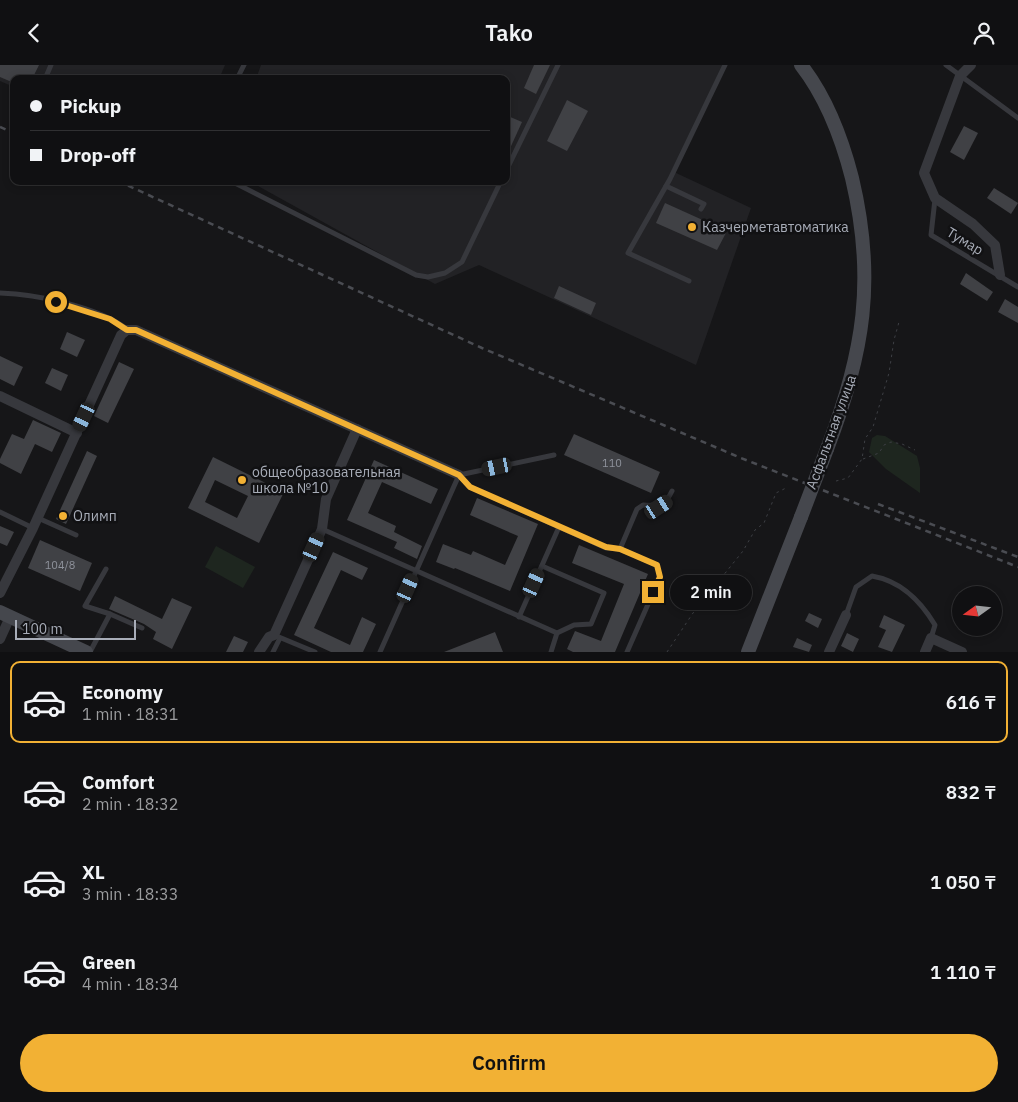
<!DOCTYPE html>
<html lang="en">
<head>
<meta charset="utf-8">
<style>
	body { margin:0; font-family:"IBM Plex Sans",sans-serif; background:#19191b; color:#f1f3f6; height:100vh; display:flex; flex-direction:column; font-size:19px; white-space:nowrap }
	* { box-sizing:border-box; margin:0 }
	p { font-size:16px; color:#9c9d9f }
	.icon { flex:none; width:28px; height:28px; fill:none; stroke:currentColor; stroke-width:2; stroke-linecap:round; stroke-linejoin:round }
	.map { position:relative; height:587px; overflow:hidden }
	.drawer { display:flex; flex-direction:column; background:#101012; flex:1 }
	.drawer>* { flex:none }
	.top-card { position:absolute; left:10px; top:10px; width:500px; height:110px; border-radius:10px; box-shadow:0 2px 8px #0003,0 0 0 1px #303032; display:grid; align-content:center; height:110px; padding:0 20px; background:#101012 }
	.needle { width:32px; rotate:255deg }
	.tools { position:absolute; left:952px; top:521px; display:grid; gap:10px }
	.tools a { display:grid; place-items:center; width:50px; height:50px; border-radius:50%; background:#101012; box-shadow:0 2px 8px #0003,0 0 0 1px #303032; font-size:25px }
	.scale { position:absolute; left:15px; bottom:12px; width:121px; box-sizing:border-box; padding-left:5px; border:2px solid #a8adb8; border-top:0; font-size:14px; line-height:18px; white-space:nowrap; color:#a8adb8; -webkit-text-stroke:4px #111113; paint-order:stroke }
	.end { position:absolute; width:22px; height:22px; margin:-11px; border:6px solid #f2b134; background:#111; box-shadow:0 0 0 2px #111 }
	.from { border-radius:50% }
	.bubble { position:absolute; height:35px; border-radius:18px; background:#101012; box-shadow:0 2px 8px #0003,0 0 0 1px #303032; font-size:16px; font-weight:600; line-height:35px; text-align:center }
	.car { position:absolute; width:15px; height:30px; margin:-15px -8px; border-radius:6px; box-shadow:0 0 4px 1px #0007; background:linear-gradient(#222 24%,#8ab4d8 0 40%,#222 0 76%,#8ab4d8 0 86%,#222 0) }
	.top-card b { display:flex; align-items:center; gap:18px; height:48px; font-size:19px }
	.top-card b+b { border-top:1px solid #303032 }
	.top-card i { width:12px; height:12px; background:#f1f3f6 }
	ul { padding:9px 0 0; list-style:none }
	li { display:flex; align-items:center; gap:15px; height:82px; margin:0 10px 8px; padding:0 10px; border:2px solid transparent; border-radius:10px }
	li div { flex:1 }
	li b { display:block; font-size:19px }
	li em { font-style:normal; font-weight:600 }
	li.current { border-color:#f2b134 }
	li>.icon { width:45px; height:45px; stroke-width:1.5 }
	.button { display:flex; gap:10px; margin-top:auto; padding:10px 20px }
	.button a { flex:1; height:58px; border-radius:30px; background:#f2b134; color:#111; font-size:20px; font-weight:600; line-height:58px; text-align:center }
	header { display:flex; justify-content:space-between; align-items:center; height:65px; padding:0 20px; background:#101012; font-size:22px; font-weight:600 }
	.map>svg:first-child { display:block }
	.built { fill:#222225 }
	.green { fill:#1e261f }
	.building { fill:#404145; fill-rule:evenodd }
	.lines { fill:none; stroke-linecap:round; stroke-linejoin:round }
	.path { stroke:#3d3f44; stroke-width:1; stroke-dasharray:2.5 4; stroke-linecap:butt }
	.service { stroke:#37383d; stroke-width:5 }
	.minor { stroke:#37383d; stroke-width:10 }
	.secondary { stroke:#45474d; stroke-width:14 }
	.rail { stroke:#4a4c52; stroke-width:2.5; stroke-dasharray:6 5; stroke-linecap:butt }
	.secondary-bridge { stroke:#45474d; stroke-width:14 }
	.route { stroke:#f2b134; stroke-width:6 }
	.poi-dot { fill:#f2b134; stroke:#111113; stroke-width:2 }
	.labels { text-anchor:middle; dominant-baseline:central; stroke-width:5; stroke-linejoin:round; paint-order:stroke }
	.number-label { font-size:11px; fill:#8e929b }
	.poi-label { font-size:14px; fill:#a8adb8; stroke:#111113; text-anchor:start }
	.street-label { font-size:14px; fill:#a8adb8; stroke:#111113 }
</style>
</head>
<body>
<header><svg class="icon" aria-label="back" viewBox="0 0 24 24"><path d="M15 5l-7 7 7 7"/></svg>Tako<svg class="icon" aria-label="person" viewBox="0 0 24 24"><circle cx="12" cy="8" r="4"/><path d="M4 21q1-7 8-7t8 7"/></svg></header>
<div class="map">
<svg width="1018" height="587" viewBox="0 0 1018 587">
	<rect width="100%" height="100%" fill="#161618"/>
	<g class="built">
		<polygon points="0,0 225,0 219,14 14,14 14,22 0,16"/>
		<polygon points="261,0 725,0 674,107 751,143 696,300 479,200 435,219 249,116 506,116 506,14 256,14"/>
	</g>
	<g class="green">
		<polygon points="877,370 885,371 917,391 920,403 920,428 886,404 869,387 872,373"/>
		<polygon points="216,481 255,502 243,523 205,502"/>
	</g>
	<g class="building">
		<polygon points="0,0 39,0 32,14 14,14 14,18 0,12"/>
		<polygon points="534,0 550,0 536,29 524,23"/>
		<polygon points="567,35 588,46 567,86 547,76"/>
		<polygon points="506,50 522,57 506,92"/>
		<polygon points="964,61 978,68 964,95 950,87"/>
		<polygon points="994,123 1018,138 1011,149 987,133"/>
		<polygon points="665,138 727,166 717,185 656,158"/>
		<polygon points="966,208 993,227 987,236 960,219"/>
		<polygon points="559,221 596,238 591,250 554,233"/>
		<polygon points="1005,234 1018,242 1018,258 998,247"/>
		<polygon points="67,267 85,275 77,292 60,284"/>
		<polygon points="0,291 23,302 14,321 0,314"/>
		<polygon points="119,297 134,304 108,358 94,351"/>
		<polygon points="52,303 68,310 61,326 45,318"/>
		<polygon points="33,355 61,368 52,387 35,379 21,409 0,398 0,394 12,369 24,374"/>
		<polygon points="574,369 660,407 651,428 564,390"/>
		<polygon points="87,386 97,391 66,459 56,454"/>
		<path d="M 213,392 L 284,427 L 259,478 L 188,443 ZM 215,415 L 248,431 L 237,453 L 205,437 Z"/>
		<polygon points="374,395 438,424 431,439 382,417 368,448 396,461 394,467 422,481 417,494 394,483 397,477 347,455"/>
		<polygon points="477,433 538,459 510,526 455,503 454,504 436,497 443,479 471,490 473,486 505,500 518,471 470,450"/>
		<polygon points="0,461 14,467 7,481 0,478"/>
		<polygon points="40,475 92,498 80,526 28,503"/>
		<polygon points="579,480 648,509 615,587 573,587 567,584 575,566 601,576 624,519 572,498"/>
		<polygon points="333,487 368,503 362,515 341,505 314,563 350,580 362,552 376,559 363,587 331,587 294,570"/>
		<polygon points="115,531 162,554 172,533 192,542 172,584 153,574 156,567 144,559 109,544"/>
		<polygon points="809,548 822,554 818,563 805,556"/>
		<polygon points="884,550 905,560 892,587 878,582 886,565 879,562"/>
		<polygon points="495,567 503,587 444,587"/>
		<polygon points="847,568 859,574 853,587 841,581"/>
		<polygon points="234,571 248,577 243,587 226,587"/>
		<polygon points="797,573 812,580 809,587 793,582"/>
	</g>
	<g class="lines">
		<g class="path">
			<polyline points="863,394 879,388 884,380 891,377 902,379 915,385"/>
			<polyline points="836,416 848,413 862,394 865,374 873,362 889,308 894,275 899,257"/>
			<polyline points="667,587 693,548 743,486 755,465 764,458 776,428 786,423"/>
		</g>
		<g class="service">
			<polyline points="946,0 1018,53"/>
			<polyline points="45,14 51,0"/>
			<polyline points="237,14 244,0"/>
			<polyline points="506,106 558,0"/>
			<polyline points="231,116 416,210 428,212 445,208 462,197 501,116"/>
			<polyline points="666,121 704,139 701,144"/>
			<polyline points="935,134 931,170 1018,222"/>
			<polyline points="689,216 628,188 670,114 725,0"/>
			<path d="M 0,228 C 37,229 98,242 127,264"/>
			<polyline points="459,410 470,422 606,483 620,484 657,500 660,512 627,587"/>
			<polyline points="459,410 554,390"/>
			<polyline points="0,447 33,463"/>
			<polyline points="38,453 76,470"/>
			<polyline points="322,464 557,568 551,587"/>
			<path d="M 620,484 L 637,444 L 643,440 C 658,441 665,441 672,426"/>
			<polyline points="542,501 604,528 591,559 574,560 557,568"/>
			<polyline points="106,504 85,541 110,549"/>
			<path d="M 846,550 L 856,522 L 872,511 C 901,516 920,535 935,560 L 931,573"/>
			<polyline points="519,552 559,462"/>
			<polyline points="274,570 315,587"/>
			<polyline points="90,587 110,549 142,563"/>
			<polyline points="273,587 280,573"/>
			<polyline points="380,587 459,410"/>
		</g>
		<g class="minor">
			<polyline points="971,0 960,11 924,108 935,133 973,159 995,180 1000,210"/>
			<polyline points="0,331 77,368"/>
			<polyline points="0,528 33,463 121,270 127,265 136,265 459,410"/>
			<polyline points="0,574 10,552"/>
			<polyline points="259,587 269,572 274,570 322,464 326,434 357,364"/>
			<polyline points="829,587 846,550"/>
			<polyline points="925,587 931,573 962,587"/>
		</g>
		<g class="secondary">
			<path d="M 801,0 C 826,32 842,74 852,113 C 876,214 864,288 827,384"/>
			<polyline points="0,547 86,587"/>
			<polyline points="748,587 801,452"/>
		</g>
		<g class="rail">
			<polyline points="0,62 14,68"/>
			<polyline points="118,116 482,283 741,393 1018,502"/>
			<polyline points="878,439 1018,492"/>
		</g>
		<polyline class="secondary-bridge" points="801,452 827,384"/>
	</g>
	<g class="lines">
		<polyline class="route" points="56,237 110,254 127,265 136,265 459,410 470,422 606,482 620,484 657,500 660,512 653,527"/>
	</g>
	<g class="poi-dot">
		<circle cx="692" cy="162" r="5"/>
		<circle cx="242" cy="415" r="5"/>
		<circle cx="63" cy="451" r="5"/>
	</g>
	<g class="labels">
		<g class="number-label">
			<text x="612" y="398">110</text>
			<text x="60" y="500">104/8</text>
		</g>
		<g class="poi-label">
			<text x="702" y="162">Казчерметавтоматика</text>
			<text x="252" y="407">общеобразовательная<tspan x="252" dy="16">школа №10</tspan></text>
			<text x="73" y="451">Олимп</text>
		</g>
		<g class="street-label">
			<text transform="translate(965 176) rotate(31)">Тумар</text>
			<text transform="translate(831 367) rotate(-70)">Асфальтная улица</text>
		</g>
	</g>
</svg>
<div class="tools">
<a><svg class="needle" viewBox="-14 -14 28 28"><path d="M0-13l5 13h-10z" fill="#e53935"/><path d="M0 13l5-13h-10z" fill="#9c9d9f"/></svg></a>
</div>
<div class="scale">100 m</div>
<i class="end from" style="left:56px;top:237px"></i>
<i class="end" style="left:653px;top:527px"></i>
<div class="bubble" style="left:670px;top:510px;width:82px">2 min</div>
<i class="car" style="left:84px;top:352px;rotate:205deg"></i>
<i class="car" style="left:497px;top:402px;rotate:258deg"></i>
<i class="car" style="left:659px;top:442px;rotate:57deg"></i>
<i class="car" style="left:314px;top:482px;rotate:24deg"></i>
<i class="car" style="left:534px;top:518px;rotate:24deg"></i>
<i class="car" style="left:408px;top:523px;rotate:24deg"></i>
<div class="top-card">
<b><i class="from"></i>Pickup</b>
<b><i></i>Drop-off</b>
</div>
</div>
<section class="drawer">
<ul>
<li class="current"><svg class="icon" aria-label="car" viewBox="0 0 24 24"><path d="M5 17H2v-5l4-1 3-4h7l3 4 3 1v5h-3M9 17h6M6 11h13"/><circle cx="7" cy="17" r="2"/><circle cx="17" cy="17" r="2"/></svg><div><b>Economy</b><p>1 min · 18:31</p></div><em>616 ₸</em></li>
<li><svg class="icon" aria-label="car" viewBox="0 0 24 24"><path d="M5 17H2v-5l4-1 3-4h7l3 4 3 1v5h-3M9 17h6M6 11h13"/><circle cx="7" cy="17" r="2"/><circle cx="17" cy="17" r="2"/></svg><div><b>Comfort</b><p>2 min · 18:32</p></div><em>832 ₸</em></li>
<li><svg class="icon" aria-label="car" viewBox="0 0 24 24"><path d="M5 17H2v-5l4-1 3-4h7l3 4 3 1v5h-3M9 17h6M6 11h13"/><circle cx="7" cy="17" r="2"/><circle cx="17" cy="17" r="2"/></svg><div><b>XL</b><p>3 min · 18:33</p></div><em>1 050 ₸</em></li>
<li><svg class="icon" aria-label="car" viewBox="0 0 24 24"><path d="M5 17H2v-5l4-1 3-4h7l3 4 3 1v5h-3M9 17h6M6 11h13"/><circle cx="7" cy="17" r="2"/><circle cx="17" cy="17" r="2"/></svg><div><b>Green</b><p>4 min · 18:34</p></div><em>1 110 ₸</em></li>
</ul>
<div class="button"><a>Confirm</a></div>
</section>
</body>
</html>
